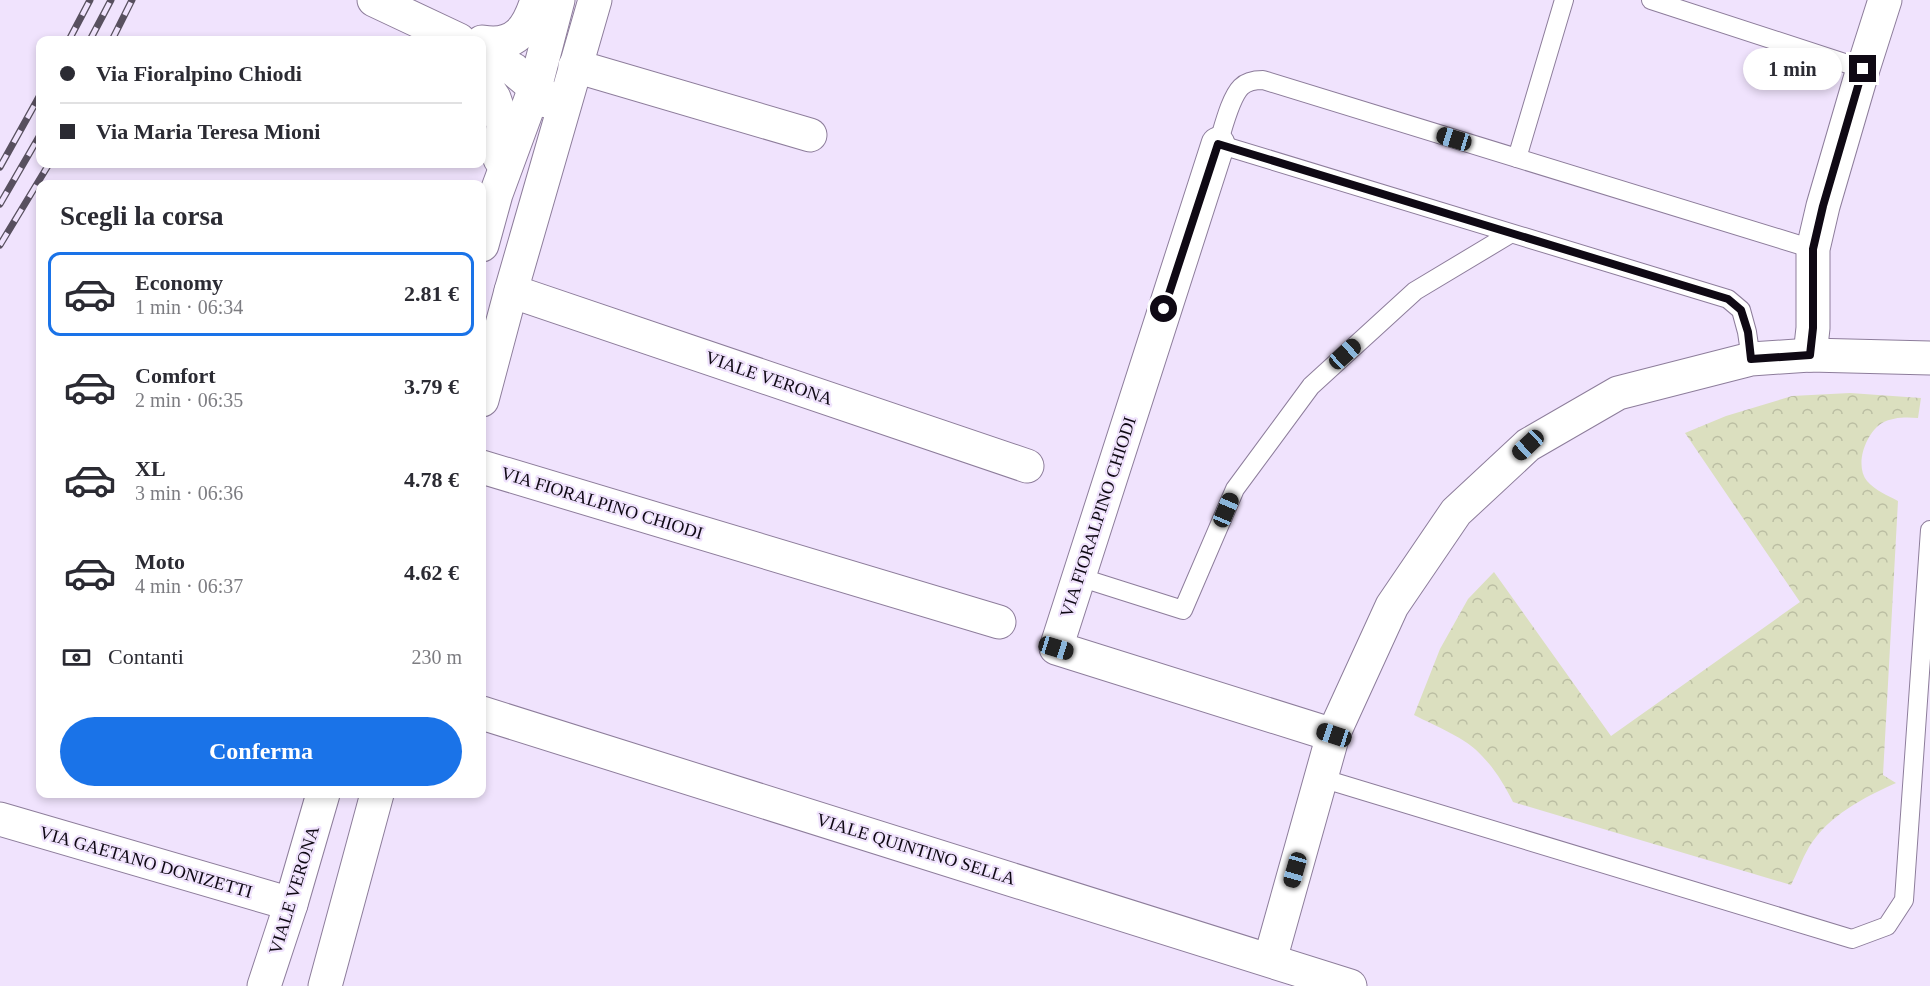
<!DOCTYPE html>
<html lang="it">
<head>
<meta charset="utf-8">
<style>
	body { margin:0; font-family:Georgia,serif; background:#f7f7f7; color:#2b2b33; height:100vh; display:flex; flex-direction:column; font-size:22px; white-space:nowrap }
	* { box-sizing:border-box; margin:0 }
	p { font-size:20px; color:#7c7c81 }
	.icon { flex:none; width:33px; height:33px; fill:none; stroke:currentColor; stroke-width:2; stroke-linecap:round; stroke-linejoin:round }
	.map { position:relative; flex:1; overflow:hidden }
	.details { position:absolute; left:36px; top:180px; width:450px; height:618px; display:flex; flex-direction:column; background:#fff; border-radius:12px; box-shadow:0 3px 9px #0003 }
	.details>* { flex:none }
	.hud { position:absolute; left:36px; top:36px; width:450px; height:132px; border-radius:12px; box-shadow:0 3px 9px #0003; display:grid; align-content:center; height:132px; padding:0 24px; background:#fff }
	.end { position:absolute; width:27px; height:27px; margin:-14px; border:8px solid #0f0914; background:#fff; box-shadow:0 0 0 3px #fff }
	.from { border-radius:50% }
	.bubble { position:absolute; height:42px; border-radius:21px; background:#fff; box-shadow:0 3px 9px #0003; font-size:20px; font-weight:700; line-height:42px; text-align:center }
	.car { position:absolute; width:18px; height:36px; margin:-18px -9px; border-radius:8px; box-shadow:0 0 4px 2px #0007; background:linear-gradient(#222 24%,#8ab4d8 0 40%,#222 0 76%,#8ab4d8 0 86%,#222 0) }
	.hud b { display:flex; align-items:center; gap:21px; height:57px; font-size:22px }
	.hud b+b { border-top:2px solid #e1e1e2 }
	.hud i { width:15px; height:15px; background:#2b2b33 }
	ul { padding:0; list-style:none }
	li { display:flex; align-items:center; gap:18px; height:84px; margin:0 12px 9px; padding:0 12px; border:3px solid transparent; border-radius:12px }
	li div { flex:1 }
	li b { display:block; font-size:22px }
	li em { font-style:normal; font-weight:700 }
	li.current { border-color:#1a73e8 }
	li>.icon { width:54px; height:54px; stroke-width:1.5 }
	h2 { padding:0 24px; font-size:27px; line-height:72px }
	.pay { display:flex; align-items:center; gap:15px; height:66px; padding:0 24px; font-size:22px }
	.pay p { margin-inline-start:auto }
	.primary-button { display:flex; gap:12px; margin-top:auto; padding:12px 24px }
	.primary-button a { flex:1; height:69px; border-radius:36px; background:#1a73e8; color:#fff; font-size:24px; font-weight:700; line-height:69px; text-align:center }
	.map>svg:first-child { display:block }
	.park { fill:url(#park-crowns) }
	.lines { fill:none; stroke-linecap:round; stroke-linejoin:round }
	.service-casing { stroke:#8d7d9b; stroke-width:20 }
	.minor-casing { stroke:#8d7d9b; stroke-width:35 }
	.tertiary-casing { stroke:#8d7d9b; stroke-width:35 }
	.secondary-casing { stroke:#8d7d9b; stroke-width:35 }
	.service { stroke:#fff; stroke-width:18 }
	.minor { stroke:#fff; stroke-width:33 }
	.tertiary { stroke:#fff; stroke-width:33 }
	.secondary { stroke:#fff; stroke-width:33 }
	.rail-casing { stroke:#58505f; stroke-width:7 }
	.rail { stroke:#f0e3fd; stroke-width:4.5; stroke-dasharray:14; stroke-linecap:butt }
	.route { stroke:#0f0914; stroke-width:8 }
	.labels { text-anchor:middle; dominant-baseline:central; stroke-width:4.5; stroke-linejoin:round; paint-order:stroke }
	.street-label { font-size:18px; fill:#0f0914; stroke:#f0e3fd }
</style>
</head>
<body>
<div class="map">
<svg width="1930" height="986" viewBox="0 0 1930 986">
	<defs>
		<pattern id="park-crowns" width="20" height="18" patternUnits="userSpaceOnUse" patternTransform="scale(1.5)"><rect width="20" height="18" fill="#dbdfbf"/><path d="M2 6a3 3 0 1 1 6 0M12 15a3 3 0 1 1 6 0" fill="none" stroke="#bbbea3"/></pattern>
	</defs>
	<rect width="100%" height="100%" fill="#f0e3fd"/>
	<path class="park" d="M 1850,393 L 1921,398 L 1918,418 C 1906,417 1893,417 1882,423 C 1866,433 1854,465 1867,481 C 1876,491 1887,495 1898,501 L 1883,775 L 1896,783 C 1863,798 1829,815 1809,847 C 1802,859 1797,873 1791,885 L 1513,802 C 1505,786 1495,769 1482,756 C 1467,738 1435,726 1414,715 L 1440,649 L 1468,599 L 1494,572 L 1611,736 L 1800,602 L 1685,433 L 1726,416 L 1792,396 Z"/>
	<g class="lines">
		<g class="service-casing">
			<g id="service">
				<polyline points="1651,0 1863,69"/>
				<polyline points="1517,158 1564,0"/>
				<path d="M 1751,359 L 1747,332 L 1741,310 L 1728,299 L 1218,144 C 1223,129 1230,98 1241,87 C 1247,81 1255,80 1263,80 L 1813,249"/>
				<polyline points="1079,577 1183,610 1235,489 1311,386 1415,291 1510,234"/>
				<polyline points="1321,778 1852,939 1887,926 1904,900 1930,530"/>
			</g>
		</g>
		<g class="minor-casing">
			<g id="minor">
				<polyline points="575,66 810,135"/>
				<polyline points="1218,144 1056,648 1333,735"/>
				<polyline points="511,291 1027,466"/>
				<polyline points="1810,355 1813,328 1813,249 1823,206 1863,69 1885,0"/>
				<polyline points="482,467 999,622"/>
				<polyline points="0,819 291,904"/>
				<polyline points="1270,960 1333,735 1392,606 1456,512 1528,445 1618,393 1751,359 1810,355 1930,358"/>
			</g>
		</g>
		<g class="tertiary-casing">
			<polyline id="tertiary" points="482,713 1350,986"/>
		</g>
		<g class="secondary-casing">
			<g id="secondary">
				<polyline points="374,0 459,40"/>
				<path d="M 482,42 C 515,48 528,29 537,0"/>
				<polyline points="482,52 514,70 546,97 547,101"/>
				<polyline points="482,80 494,98 503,124 500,159"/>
				<polyline points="482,245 496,194 535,88 558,0"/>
				<polyline points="482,400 511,291 595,0"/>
				<polyline points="264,986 291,904 323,794"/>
				<polyline points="325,986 377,794"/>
			</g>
		</g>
		<use href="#service" class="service"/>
		<use href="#minor" class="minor"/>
		<use href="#tertiary" class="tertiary"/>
		<use href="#secondary" class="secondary"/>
		<g class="rail-casing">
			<g id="rail">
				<polyline points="69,40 90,0"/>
				<polyline points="90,40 111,0"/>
				<polyline points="112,40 132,0"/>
				<polyline points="0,167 40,95"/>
				<polyline points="0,204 40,135"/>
				<polyline points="0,245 49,164"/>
			</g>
		</g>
		<use href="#rail" class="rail"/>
	</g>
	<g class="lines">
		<polyline class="route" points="1164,309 1218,144 1728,299 1741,310 1748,332 1751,359 1810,355 1813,328 1813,249 1823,206 1863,69"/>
	</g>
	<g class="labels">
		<g class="street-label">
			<text transform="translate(769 378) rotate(19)">VIALE VERONA</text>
			<text transform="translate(602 503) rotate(17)">VIA FIORALPINO CHIODI</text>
			<text transform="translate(1098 517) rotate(-72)">VIA FIORALPINO CHIODI</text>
			<text transform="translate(916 849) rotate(17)">VIALE QUINTINO SELLA</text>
			<text transform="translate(146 862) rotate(16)">VIA GAETANO DONIZETTI</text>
			<text transform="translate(294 890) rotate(-73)">VIALE VERONA</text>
		</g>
	</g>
</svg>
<i class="end from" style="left:1164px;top:309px"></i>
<i class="end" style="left:1863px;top:69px"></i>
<div class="bubble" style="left:1743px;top:48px;width:99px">1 min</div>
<i class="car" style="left:1454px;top:139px;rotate:287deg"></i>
<i class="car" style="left:1345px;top:354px;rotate:48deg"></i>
<i class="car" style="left:1528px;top:445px;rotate:227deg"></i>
<i class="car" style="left:1226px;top:510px;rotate:23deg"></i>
<i class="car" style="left:1056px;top:648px;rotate:107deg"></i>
<i class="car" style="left:1334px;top:735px;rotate:288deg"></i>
<i class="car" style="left:1295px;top:870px;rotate:196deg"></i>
<div class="hud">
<b><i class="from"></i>Via Fioralpino Chiodi</b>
<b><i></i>Via Maria Teresa Mioni</b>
</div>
<section class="details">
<h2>Scegli la corsa</h2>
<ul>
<li class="current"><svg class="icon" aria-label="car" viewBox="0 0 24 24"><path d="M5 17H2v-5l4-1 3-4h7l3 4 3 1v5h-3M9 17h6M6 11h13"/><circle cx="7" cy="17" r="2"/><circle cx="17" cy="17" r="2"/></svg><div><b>Economy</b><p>1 min · 06:34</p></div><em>2.81 €</em></li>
<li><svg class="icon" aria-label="car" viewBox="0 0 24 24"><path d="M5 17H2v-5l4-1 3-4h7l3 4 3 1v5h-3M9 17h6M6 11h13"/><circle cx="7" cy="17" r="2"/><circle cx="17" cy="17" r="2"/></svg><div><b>Comfort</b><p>2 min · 06:35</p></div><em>3.79 €</em></li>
<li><svg class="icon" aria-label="car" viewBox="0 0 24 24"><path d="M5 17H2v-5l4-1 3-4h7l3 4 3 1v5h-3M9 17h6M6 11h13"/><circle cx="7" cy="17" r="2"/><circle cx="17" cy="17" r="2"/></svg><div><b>XL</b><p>3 min · 06:36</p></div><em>4.78 €</em></li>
<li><svg class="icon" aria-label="car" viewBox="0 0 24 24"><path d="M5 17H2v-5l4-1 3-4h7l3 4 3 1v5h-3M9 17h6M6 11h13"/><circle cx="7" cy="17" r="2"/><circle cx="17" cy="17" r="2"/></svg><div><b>Moto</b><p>4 min · 06:37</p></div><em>4.62 €</em></li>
</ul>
<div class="pay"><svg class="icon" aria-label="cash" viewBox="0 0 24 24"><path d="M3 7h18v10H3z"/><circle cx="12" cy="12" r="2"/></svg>Contanti<p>230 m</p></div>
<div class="primary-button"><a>Conferma</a></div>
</section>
</div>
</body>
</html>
